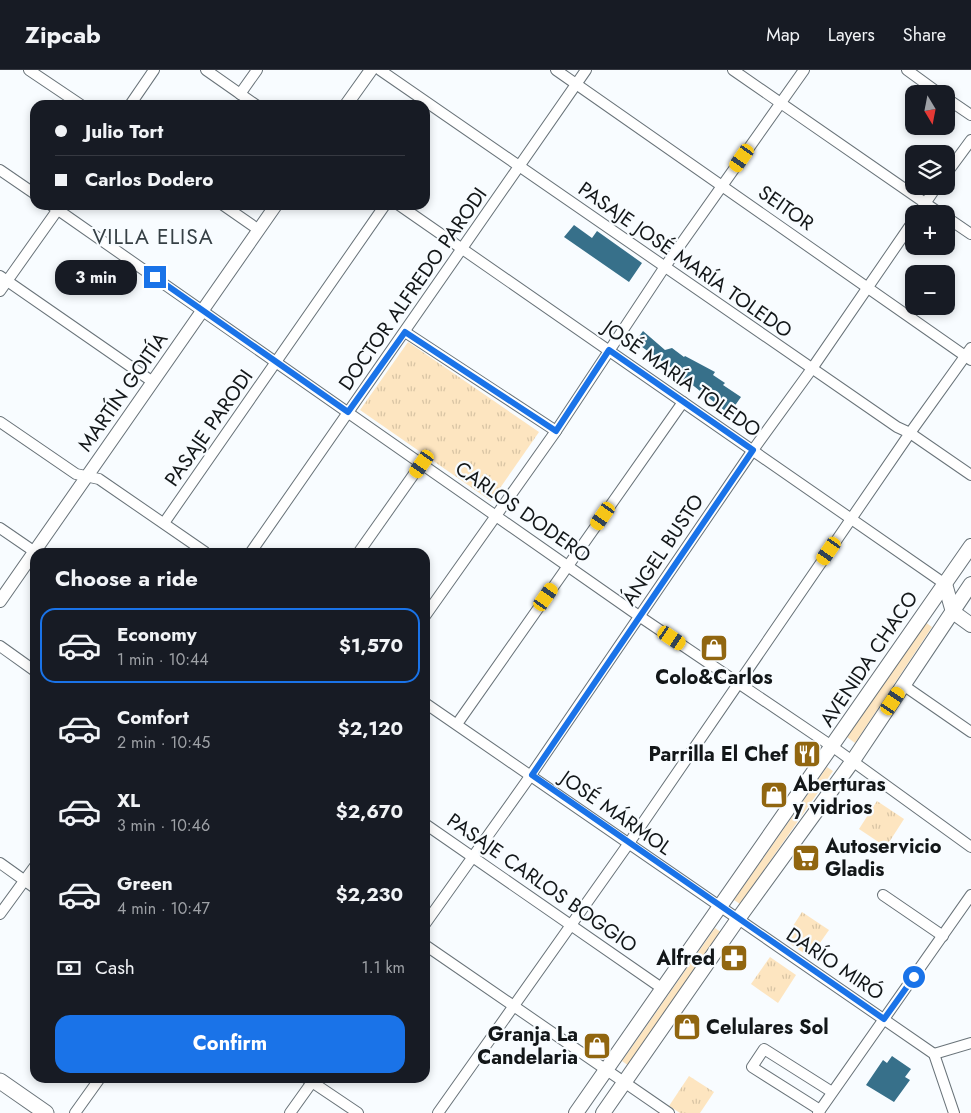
<!DOCTYPE html>
<html lang="en">
<head>
<meta charset="utf-8">
<style>
	body { margin:0; font-family:Jost,sans-serif; background:#20242c; color:#f1f3f6; height:100vh; display:flex; flex-direction:column; font-size:19px; white-space:nowrap }
	* { box-sizing:border-box; margin:0 }
	p { font-size:16px; color:#9ea1a6 }
	.icon { flex:none; width:28px; height:28px; fill:none; stroke:currentColor; stroke-width:2; stroke-linecap:round; stroke-linejoin:round }
	.map { position:relative; flex:1; overflow:hidden }
	.panel { position:absolute; left:30px; top:478px; width:400px; height:535px; display:flex; flex-direction:column; background:#171b24; border-radius:15px; box-shadow:0 2px 8px #0003 }
	.panel>* { flex:none }
	.top-card { position:absolute; left:30px; top:30px; width:400px; height:110px; border-radius:15px; box-shadow:0 2px 8px #0003; display:grid; align-content:center; height:110px; padding:0 25px; background:#171b24 }
	.needle { width:32px; rotate:170deg }
	.tools { position:absolute; left:905px; top:15px; display:grid; gap:10px }
	.tools a { display:grid; place-items:center; width:50px; height:50px; border-radius:10px; background:#171b24; box-shadow:0 2px 8px #0003; font-size:25px }
	.end { position:absolute; width:22px; height:22px; margin:-11px; border:6px solid #1a73e8; background:#fff; box-shadow:0 0 0 2px #fff }
	.from { border-radius:50% }
	.bubble { position:absolute; height:35px; border-radius:15px; background:#171b24; box-shadow:0 2px 8px #0003; font-size:16px; font-weight:700; line-height:35px; text-align:center }
	.car { position:absolute; width:15px; height:30px; margin:-15px -8px; border-radius:6px; box-shadow:0 0 4px 1px #0007; background:linear-gradient(#f5c518 24%,#345 0 40%,#f5c518 0 76%,#345 0 86%,#f5c518 0) }
	.top-card b { display:flex; align-items:center; gap:18px; height:48px; font-size:19px }
	.top-card b+b { border-top:1px solid #363941 }
	.top-card i { width:12px; height:12px; background:#f1f3f6 }
	ul { padding:0; list-style:none }
	li { display:flex; align-items:center; gap:15px; height:75px; margin:0 10px 8px; padding:0 15px; border:2px solid transparent; border-radius:15px }
	li div { flex:1 }
	li b { display:block; font-size:19px }
	li em { font-style:normal; font-weight:700 }
	li.selected { border-color:#1a73e8 }
	li>.icon { width:45px; height:45px; stroke-width:1.5 }
	h2 { padding:0 25px; font-size:22px; line-height:60px }
	.pay { display:flex; align-items:center; gap:12px; height:55px; padding:0 25px; font-size:19px }
	.pay p { margin-inline-start:auto }
	.action { display:flex; gap:10px; margin-top:auto; padding:10px 25px }
	.action a { flex:1; height:58px; border-radius:15px; background:#1a73e8; color:#fff; font-size:20px; font-weight:700; line-height:58px; text-align:center }
	header { display:flex; align-items:center; gap:30px; box-sizing:border-box; height:70px; padding:0 25px; background:#171b24; border-bottom:1px solid #363941 }
	header strong { font-size:24px }
	nav { display:flex; gap:28px; margin-inline-start:auto; font-size:18px }
	.map>svg:first-child { display:block }
	.grass { fill:#fde5c0 }
	.park { fill:url(#park-tufts) }
	.building { fill:#37708a }
	.lines { fill:none; stroke-linecap:round; stroke-linejoin:round }
	.minor-casing { stroke:#697379; stroke-width:12 }
	.tertiary-casing { stroke:#697379; stroke-width:14 }
	.secondary-casing { stroke:#697379; stroke-width:16 }
	.primary-casing { stroke:#697379; stroke-width:17 }
	.minor { stroke:#fff; stroke-width:10 }
	.tertiary { stroke:#fff; stroke-width:12 }
	.secondary { stroke:#fff; stroke-width:14 }
	.primary { stroke:#fff; stroke-width:15 }
	.route { stroke:#1a73e8; stroke-width:6 }
	.labels { text-anchor:middle; dominant-baseline:central; stroke-width:4.5; stroke-linejoin:round; paint-order:stroke }
	.street-label { font-size:20px; fill:#131719; stroke:#f8fcff }
	.poi-label { font-size:20px; font-weight:bold; fill:#131719; stroke:#f8fcff; text-anchor:end }
	.neighbourhood-label { font-size:21px; letter-spacing:1px; fill:#364045; stroke:#f8fcff }
</style>
</head>
<body>
<header>
<strong>Zipcab</strong>
<nav><a>Map</a><a>Layers</a><a>Share</a></nav>
</header>
<div class="map">
<svg width="971" height="1043" viewBox="0 0 971 1043">
	<defs>
		<pattern id="park-tufts" width="24" height="20" patternUnits="userSpaceOnUse" patternTransform="scale(1.25)"><rect width="24" height="20" fill="#fde5c0"/><path d="M3 7l-1-3M5 7V3M7 7l1-3M15 17l-1-3M17 17v-4M19 17l1-3" fill="none" stroke="#d8c4a4"/></pattern>
	</defs>
	<rect width="100%" height="100%" fill="#f8fcff"/>
	<g class="grass">
		<polygon points="925,552 932,557 855,673 847,667"/>
		<polygon points="827,697 833,701 740,834 734,830"/>
		<polygon points="715,858 722,863 629,996 622,991"/>
	</g>
	<g class="park">
		<polygon points="408,272 539,362 491,431 360,340"/>
		<polygon points="877,731 904,749 886,777 859,759"/>
		<polygon points="802,842 829,860 810,887 784,870"/>
		<polygon points="770,887 796,905 778,933 751,914"/>
		<polygon points="689,1006 714,1022 700,1043 680,1043 669,1036"/>
	</g>
	<g class="building">
		<polygon points="574,155 592,168 597,161 642,193 629,212 564,167"/>
		<polygon points="643,261 665,280 672,278 684,287 685,286 715,302 713,305 725,313 723,315 741,327 729,344 690,313 688,315 680,310 683,306 635,272"/>
		<polygon points="892,986 911,999 905,1007 910,1010 894,1032 866,1015 883,990 887,993"/>
	</g>
	<g class="lines">
		<g class="minor-casing">
			<g id="minor">
				<polyline points="29,0 81,35"/>
				<polyline points="206,0 256,35"/>
				<polyline points="380,0 897,357 910,363 971,405"/>
				<polyline points="556,0 971,290"/>
				<polyline points="733,0 941,144"/>
				<polyline points="907,0 940,24"/>
				<polyline points="240,24 257,0"/>
				<polyline points="946,28 971,45"/>
				<polyline points="130,35 154,0"/>
				<polyline points="0,100 35,124"/>
				<polyline points="946,104 971,70"/>
				<polyline points="51,135 639,546 833,677 971,777"/>
				<polyline points="223,135 259,160"/>
				<polyline points="399,135 945,514"/>
				<polyline points="918,144 937,116"/>
				<polyline points="946,147 971,164"/>
				<polyline points="0,206 153,312"/>
				<polyline points="0,221 61,135"/>
				<polyline points="405,262 556,361"/>
				<polyline points="0,352 76,404 99,409 205,482"/>
				<polyline points="164,453 385,135"/>
				<polyline points="0,458 35,482"/>
				<polyline points="251,482 586,0"/>
				<polyline points="359,482 421,394"/>
				<polyline points="425,546 556,361 664,198 804,0"/>
				<polyline points="0,576 35,601"/>
				<polyline points="903,615 971,662"/>
				<polyline points="425,633 934,984 954,1043"/>
				<polyline points="457,654 683,332"/>
				<polyline points="425,754 663,919"/>
				<polyline points="0,793 35,818"/>
				<polyline points="883,825 943,866"/>
				<polyline points="0,844 35,796"/>
				<polyline points="425,854 531,705 753,380 811,300 914,150"/>
				<polyline points="425,875 669,1043"/>
				<polyline points="934,984 971,973"/>
				<polyline points="306,1008 358,1043"/>
				<polyline points="820,1040 752,997 764,979 832,1022"/>
				<polyline points="75,1043 100,1008"/>
				<polyline points="290,1043 315,1008"/>
				<polyline points="438,1043 629,773 910,363 971,278"/>
				<polyline points="818,1043 971,825"/>
			</g>
		</g>
		<g class="tertiary-casing">
			<g id="tertiary">
				<polyline points="346,35 371,0"/>
				<polyline points="0,531 276,135"/>
			</g>
		</g>
		<g class="secondary-casing">
			<g id="secondary">
				<polyline points="945,514 953,542 971,555"/>
				<polyline points="576,1043 971,476"/>
				<polyline points="603,1043 738,849 852,692 971,514"/>
			</g>
		</g>
		<g class="primary-casing">
			<polyline id="primary" points="0,1011 46,1043"/>
		</g>
		<use href="#minor" class="minor"/>
		<use href="#tertiary" class="tertiary"/>
		<use href="#secondary" class="secondary"/>
		<use href="#primary" class="primary"/>
	</g>
	<g class="lines">
		<polyline class="route" points="155,207 348,342 405,262 556,361 609,280 753,380 532,705 884,949 914,907"/>
	</g>
	<defs>
		<g id="shop-square" transform="scale(1.4375)"><rect x="-9" y="-9" width="18" height="18" rx="4" fill="#916610" stroke="#f8fcff"/><path d="M-5-2.5h2.3a2.7 3.5 0 0 1 5.4 0H5L5.5 6h-11ZM-1.5-2.5h3a1.5 2.3 0 0 0-3 0Z" fill="#fff"/></g>
		<g id="restaurant-square" transform="scale(1.4375)"><rect x="-9" y="-9" width="18" height="18" rx="4" fill="#916610" stroke="#f8fcff"/><path d="M-5-6h1v4h1v-4h1v4h1v-4h1v5L-1.5 .5V6h-2V.5L-5-1ZM5-6V6H3V1.5H1.5Q1.5-4 5-6Z" fill="#fff"/></g>
		<g id="supermarket-square" transform="scale(1.4375)"><rect x="-9" y="-9" width="18" height="18" rx="4" fill="#916610" stroke="#f8fcff"/><path d="M-6-5.5h2.5l.6 2H6L4.5 2H-2.5L-4.4-4H-6ZM-1.5 3.2a1.3 1.3 0 1 0 .1 0ZM3 3.2a1.3 1.3 0 1 0 .1 0Z" fill="#fff"/></g>
		<g id="pharmacy-square" transform="scale(1.4375)"><rect x="-9" y="-9" width="18" height="18" rx="4" fill="#916610" stroke="#f8fcff"/><path d="M-2-6h4v4h4v4h-4v4h-4v-4h-4v-4h4Z" fill="#fff"/></g>
	</defs>
	<g fill-rule="evenodd">
		<use href="#shop-square" x="714" y="578"/>
		<use href="#restaurant-square" x="807" y="684"/>
		<use href="#shop-square" x="774" y="725"/>
		<use href="#supermarket-square" x="806" y="788"/>
		<use href="#pharmacy-square" x="734" y="888"/>
		<use href="#shop-square" x="687" y="957"/>
		<use href="#shop-square" x="597" y="976"/>
	</g>
	<g class="labels">
		<g class="street-label">
			<text transform="translate(786 138) rotate(35)">SEITOR</text>
			<text transform="translate(685 190) rotate(35)">PASAJE JOSÉ MARÍA TOLEDO</text>
			<text transform="translate(413 219) rotate(-55)">DOCTOR ALFREDO PARODI</text>
			<text transform="translate(682 309) rotate(35)">JOSÉ MARÍA TOLEDO</text>
			<text transform="translate(123 322) rotate(-55)">MARTÍN GOITÍA</text>
			<text transform="translate(209 358) rotate(-55)">PASAJE PARODI</text>
			<text transform="translate(523 442) rotate(35)">CARLOS DODERO</text>
			<text transform="translate(663 480) rotate(-56)">ÁNGEL BUSTO</text>
			<text transform="translate(869 589) rotate(-56)">AVENIDA CHACO</text>
			<text transform="translate(616 743) rotate(35)">JOSÉ MÁRMOL</text>
			<text transform="translate(542 813) rotate(35)">PASAJE CARLOS BOGGIO</text>
			<text transform="translate(835 894) rotate(34)">DARÍO MIRÓ</text>
		</g>
		<g class="poi-label">
			<text x="714" y="607" text-anchor="middle">Colo&amp;Carlos</text>
			<text x="788" y="684">Parrilla El Chef</text>
			<text x="793" y="714" text-anchor="start">Aberturas<tspan x="793" dy="23">y vidrios</tspan></text>
			<text x="825" y="776" text-anchor="start">Autoservicio<tspan x="825" dy="23">Gladis</tspan></text>
			<text x="715" y="888">Alfred</text>
			<text x="706" y="957" text-anchor="start">Celulares Sol</text>
			<text x="578" y="964">Granja La<tspan x="578" dy="23">Candelaria</tspan></text>
		</g>
		<g class="neighbourhood-label">
			<text x="153" y="167">VILLA ELISA</text>
		</g>
	</g>
</svg>
<div class="tools">
<a><svg class="needle" viewBox="-14 -14 28 28"><path d="M0-13l5 13h-10z" fill="#e53935"/><path d="M0 13l5-13h-10z" fill="#9ea1a6"/></svg></a>
<a><svg class="icon" aria-label="layers" viewBox="0 0 24 24"><path d="M12 4l9 5-9 5-9-5zM3 14l9 5 9-5"/></svg></a>
<a>+</a>
<a>−</a>
</div>
<i class="end from" style="left:914px;top:907px"></i>
<i class="end" style="left:155px;top:207px"></i>
<div class="bubble" style="left:55px;top:190px;width:82px">3 min</div>
<i class="car" style="left:742px;top:88px;rotate:215deg"></i>
<i class="car" style="left:422px;top:394px;rotate:215deg"></i>
<i class="car" style="left:603px;top:446px;rotate:215deg"></i>
<i class="car" style="left:829px;top:481px;rotate:215deg"></i>
<i class="car" style="left:546px;top:527px;rotate:35deg"></i>
<i class="car" style="left:672px;top:568px;rotate:124deg"></i>
<i class="car" style="left:893px;top:631px;rotate:34deg"></i>
<div class="top-card">
<b><i class="from"></i>Julio Tort</b>
<b><i></i>Carlos Dodero</b>
</div>
<section class="panel">
<h2>Choose a ride</h2>
<ul>
<li class="selected"><svg class="icon" aria-label="car" viewBox="0 0 24 24"><path d="M5 17H2v-5l4-1 3-4h7l3 4 3 1v5h-3M9 17h6M6 11h13"/><circle cx="7" cy="17" r="2"/><circle cx="17" cy="17" r="2"/></svg><div><b>Economy</b><p>1 min · 10:44</p></div><em>$1,570</em></li>
<li><svg class="icon" aria-label="car" viewBox="0 0 24 24"><path d="M5 17H2v-5l4-1 3-4h7l3 4 3 1v5h-3M9 17h6M6 11h13"/><circle cx="7" cy="17" r="2"/><circle cx="17" cy="17" r="2"/></svg><div><b>Comfort</b><p>2 min · 10:45</p></div><em>$2,120</em></li>
<li><svg class="icon" aria-label="car" viewBox="0 0 24 24"><path d="M5 17H2v-5l4-1 3-4h7l3 4 3 1v5h-3M9 17h6M6 11h13"/><circle cx="7" cy="17" r="2"/><circle cx="17" cy="17" r="2"/></svg><div><b>XL</b><p>3 min · 10:46</p></div><em>$2,670</em></li>
<li><svg class="icon" aria-label="car" viewBox="0 0 24 24"><path d="M5 17H2v-5l4-1 3-4h7l3 4 3 1v5h-3M9 17h6M6 11h13"/><circle cx="7" cy="17" r="2"/><circle cx="17" cy="17" r="2"/></svg><div><b>Green</b><p>4 min · 10:47</p></div><em>$2,230</em></li>
</ul>
<div class="pay"><svg class="icon" aria-label="cash" viewBox="0 0 24 24"><path d="M3 7h18v10H3z"/><circle cx="12" cy="12" r="2"/></svg>Cash<p>1.1 km</p></div>
<div class="action"><a>Confirm</a></div>
</section>
</div>
</body>
</html>
